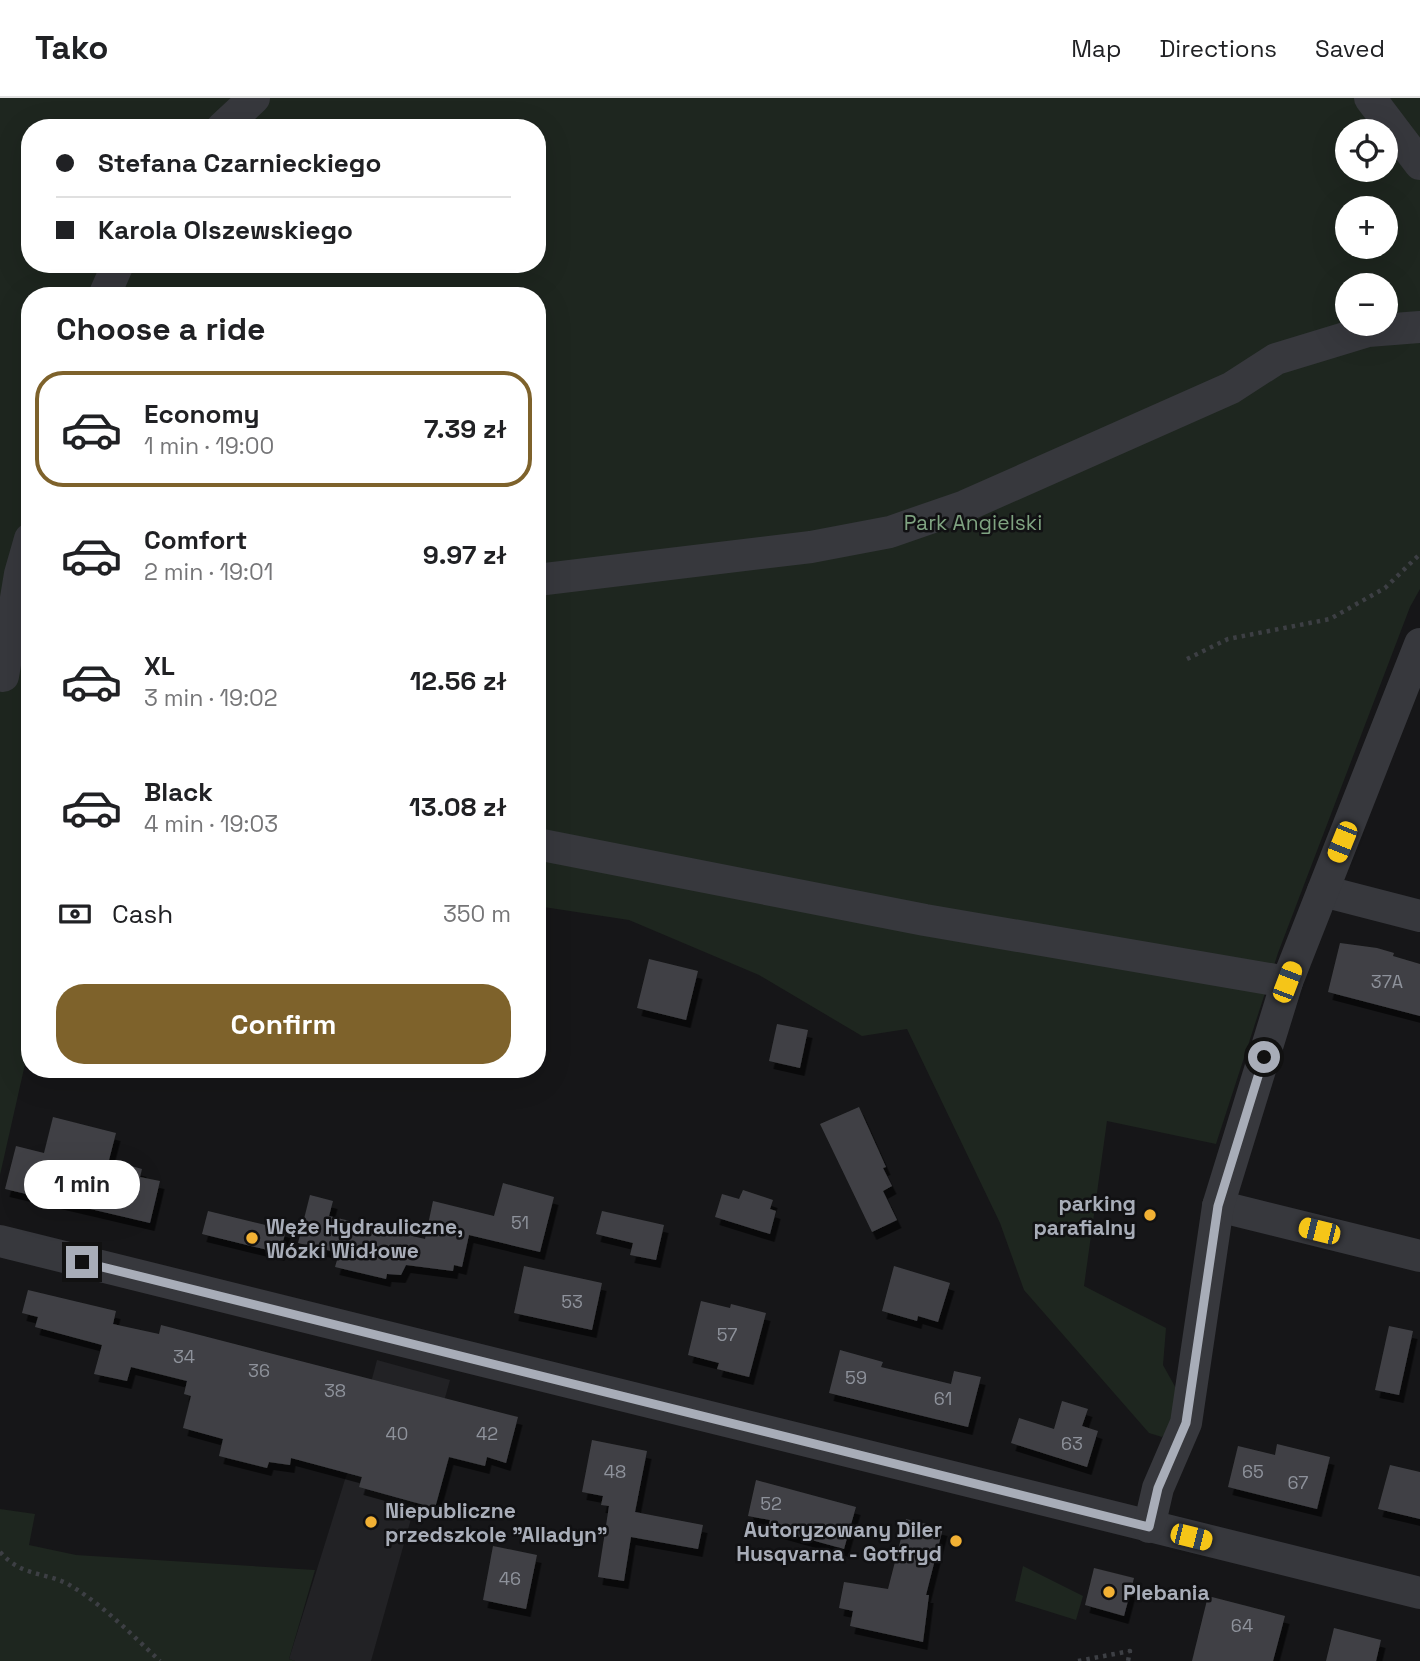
<!DOCTYPE html>
<html lang="en">
<head>
<meta charset="utf-8">
<style>
	body { margin:0; font-family:"Space Grotesk",sans-serif; background:#f2f2f2; color:#202124; height:100vh; display:flex; flex-direction:column; font-size:26px; white-space:nowrap }
	* { box-sizing:border-box; margin:0 }
	p { font-size:23px; color:#757577 }
	.icon { flex:none; width:38px; height:38px; fill:none; stroke:currentColor; stroke-width:2; stroke-linecap:round; stroke-linejoin:round }
	.map { position:relative; flex:1; overflow:hidden }
	.sheet { position:absolute; left:21px; top:189px; width:525px; height:791px; display:flex; flex-direction:column; background:#fff; border-radius:28px; box-shadow:0 7px 28px #0002 }
	.sheet>* { flex:none }
	.hud { position:absolute; left:21px; top:21px; width:525px; height:154px; border-radius:28px; box-shadow:0 7px 28px #0002; display:grid; align-content:center; height:154px; padding:0 35px; background:#fff }
	.tools { position:absolute; left:1335px; top:21px; display:grid; gap:14px }
	.tools a { display:grid; place-items:center; width:63px; height:63px; border-radius:50%; background:#fff; box-shadow:0 7px 28px #0002; font-size:35px }
	.end { position:absolute; width:32px; height:32px; margin:-16px; border:9px solid #a8adb8; background:#111; box-shadow:0 0 0 4px #111 }
	.from { border-radius:50% }
	.bubble { position:absolute; height:49px; border-radius:24px; background:#fff; box-shadow:0 7px 28px #0002; font-size:23px; font-weight:700; line-height:49px; text-align:center }
	.car { position:absolute; width:21px; height:42px; margin:-21px -10px; border-radius:9px; box-shadow:0 0 5px 2px #0007; background:linear-gradient(#f5c518 24%,#345 0 40%,#f5c518 0 76%,#345 0 86%,#f5c518 0) }
	.hud b { display:flex; align-items:center; gap:24px; height:66px; font-size:26px }
	.hud b+b { border-top:2px solid #e0e0e0 }
	.hud i { width:18px; height:18px; background:#202124 }
	ul { padding:0; list-style:none }
	li { display:flex; align-items:center; gap:21px; height:116px; margin:0 14px 10px; padding:0 21px; border:4px solid transparent; border-radius:28px }
	li div { flex:1 }
	li b { display:block; font-size:26px }
	li em { font-style:normal; font-weight:700 }
	li.current { border-color:#7e622b }
	li>.icon { width:63px; height:63px; stroke-width:1.5 }
	h2 { padding:0 35px; font-size:32px; line-height:84px }
	.pay { display:flex; align-items:center; gap:18px; height:77px; padding:0 35px; font-size:26px }
	.pay p { margin-inline-start:auto }
	.button { display:flex; gap:14px; margin-top:auto; padding:14px 35px }
	.button a { flex:1; height:80px; border-radius:28px; background:#7e622b; color:#fff; font-size:28px; font-weight:700; line-height:80px; text-align:center }
	header { display:flex; align-items:center; gap:42px; box-sizing:border-box; height:98px; padding:0 35px; background:#fff; border-bottom:2px solid #e0e0e0 }
	header strong { font-size:33px }
	nav { display:flex; gap:38px; margin-inline-start:auto; font-size:24px }
	.map>svg:first-child { display:block }
	.built { fill:#222225 }
	.green { fill:#1e261f; fill-rule:evenodd }
	.building { fill:#404145; filter:url(#shadow) }
	.lines { fill:none; stroke-linecap:round; stroke-linejoin:round }
	.path { stroke:#3d3f44; stroke-width:4.5; stroke-dasharray:3.5 5; stroke-linecap:butt }
	.street { stroke:#37383d; stroke-width:32 }
	.route { stroke:#a8adb8; stroke-width:9 }
	.poi-dot { fill:#f2b134; stroke:#111113; stroke-width:2.5 }
	.labels { text-anchor:middle; dominant-baseline:central; stroke-width:5; stroke-linejoin:round; paint-order:stroke }
	.number-label { font-size:18px; fill:#8e929b }
	.park-label { font-size:21px; fill:#7fa381; stroke:#111113 }
	.poi-label { font-size:21px; font-weight:bold; fill:#a8adb8; stroke:#111113; text-anchor:start }
</style>
</head>
<body>
<header>
<strong>Tako</strong>
<nav><a>Map</a><a>Directions</a><a>Saved</a></nav>
</header>
<div class="map">
<svg width="1420" height="1563" viewBox="0 0 1420 1563">
	<defs>
		<filter id="shadow"><feDropShadow dx="4.5" dy="8" stdDeviation="0" flood-color="#0009"/></filter>
	</defs>
	<rect width="100%" height="100%" fill="#161618"/>
	<polygon class="built" points="377,1262 450,1282 371,1563 295,1563 289,1561 347,1375"/>
	<g class="green">
		<path d="M 0,0 L 1420,0 L 1420,491 L 1410,509 L 1278,855 L 1216,1046 L 1107,1023 L 1084,1188 L 1166,1230 L 1163,1267 L 1178,1294 L 1173,1326 L 1162,1339 L 1149,1335 L 1024,1192 L 1000,1125 L 907,931 L 862,938 L 759,877 L 629,822 L 537,808 L 537,198 L 30,198 L 30,944 L 0,1077 ZM 30,30 L 537,30 L 537,166 L 30,166 ZM 1348,33 L 1386,33 L 1386,72 L 1348,72 ZM 1348,110 L 1386,110 L 1386,149 L 1348,149 ZM 1348,187 L 1386,187 L 1386,226 L 1348,226 Z"/>
		<polygon points="0,1411 35,1416 29,1447 76,1457 315,1472 289,1561 295,1563 0,1563"/>
		<polygon points="1023,1468 1083,1498 1076,1522 1015,1503"/>
	</g>
	<g class="building">
		<polygon points="1340,845 1377,850 1394,855 1393,858 1420,866 1420,918 1328,894"/>
		<polygon points="649,861 698,873 686,922 637,910"/>
		<polygon points="777,926 808,932 800,970 769,963"/>
		<polygon points="859,1009 886,1069 883,1070 892,1088 883,1093 897,1122 872,1134 820,1026"/>
		<polygon points="53,1019 116,1035 109,1062 142,1071 140,1079 160,1083 150,1125 5,1091 16,1048 44,1055"/>
		<polygon points="503,1085 554,1099 540,1154 469,1137 462,1169 454,1167 453,1173 406,1167 401,1177 387,1176 386,1181 335,1169 339,1155 298,1145 310,1097 333,1103 329,1118 425,1141 433,1103 494,1118"/>
		<polygon points="743,1092 773,1102 770,1111 776,1113 770,1136 715,1119 722,1096 739,1101"/>
		<polygon points="208,1113 286,1132 280,1155 202,1136"/>
		<polygon points="602,1113 664,1127 656,1162 630,1157 633,1145 596,1136"/>
		<polygon points="524,1168 602,1185 592,1232 514,1215"/>
		<polygon points="894,1168 950,1185 938,1224 918,1218 917,1223 882,1213"/>
		<polygon points="28,1192 116,1213 113,1226 159,1236 161,1227 518,1319 506,1365 487,1359 485,1368 449,1359 435,1410 359,1389 362,1379 291,1360 290,1367 269,1364 267,1370 219,1358 223,1341 183,1330 191,1298 184,1296 187,1283 131,1269 127,1283 94,1276 102,1247 35,1229 38,1219 22,1215"/>
		<polygon points="701,1203 730,1210 731,1206 766,1215 749,1279 717,1271 719,1265 688,1257"/>
		<polygon points="1389,1228 1413,1233 1399,1297 1375,1292"/>
		<polygon points="840,1252 883,1264 881,1269 951,1286 954,1273 981,1279 968,1329 829,1295"/>
		<polygon points="1062,1303 1088,1311 1082,1328 1098,1333 1087,1369 1011,1345 1019,1320 1054,1331"/>
		<polygon points="592,1342 647,1353 635,1414 703,1427 698,1451 631,1439 624,1483 598,1479 609,1408 601,1407 603,1398 582,1394"/>
		<polygon points="1277,1346 1330,1359 1317,1411 1228,1389 1238,1348 1275,1357"/>
		<polygon points="1390,1367 1420,1374 1420,1421 1378,1411"/>
		<polygon points="756,1382 856,1409 844,1451 768,1430 770,1422 748,1418"/>
		<polygon points="906,1421 943,1430 926,1497 929,1497 923,1544 850,1528 853,1513 839,1510 844,1484 888,1491"/>
		<polygon points="493,1448 537,1457 526,1511 483,1502"/>
		<polygon points="1094,1470 1134,1480 1124,1518 1085,1507"/>
		<polygon points="1208,1498 1285,1518 1273,1563 1192,1563"/>
		<polygon points="1334,1530 1381,1542 1376,1563 1326,1563"/>
	</g>
	<g class="lines">
		<g class="path">
			<polyline points="1187,561 1228,541 1330,521 1385,490 1420,456"/>
			<path d="M 0,1454 C 22,1479 45,1474 68,1486 C 102,1506 131,1536 160,1563"/>
			<polyline points="1078,1563 1130,1553 1128,1563"/>
		</g>
		<g class="street">
			<polyline points="1370,0 1420,66"/>
			<polyline points="222,30 254,0"/>
			<polyline points="104,198 118,166"/>
			<polyline points="537,482 811,449 890,434 965,408 1231,290 1276,261 1368,233 1420,229"/>
			<polyline points="3,578 20,476 30,441"/>
			<polyline points="537,746 925,822 1287,884"/>
			<polyline points="1323,793 1420,818"/>
			<polyline points="1218,1108 1420,1158"/>
			<polyline points="0,1143 1420,1495"/>
			<polyline points="1149,1429 1158,1390 1186,1325 1218,1108 1287,884 1420,546"/>
		</g>
	</g>
	<g class="lines">
		<polyline class="route" points="82,1164 1149,1429 1158,1390 1186,1325 1218,1108 1264,959"/>
	</g>
	<g class="poi-dot">
		<circle cx="1150" cy="1117" r="7"/>
		<circle cx="252" cy="1140" r="7"/>
		<circle cx="371" cy="1424" r="7"/>
		<circle cx="956" cy="1443" r="7"/>
		<circle cx="1109" cy="1494" r="7"/>
	</g>
	<g class="labels">
		<g class="number-label">
			<text x="1387" y="883">37A</text>
			<text x="520" y="1124">51</text>
			<text x="572" y="1203">53</text>
			<text x="727" y="1236">57</text>
			<text x="184" y="1258">34</text>
			<text x="259" y="1272">36</text>
			<text x="856" y="1279">59</text>
			<text x="335" y="1292">38</text>
			<text x="943" y="1300">61</text>
			<text x="397" y="1335">40</text>
			<text x="487" y="1335">42</text>
			<text x="1072" y="1345">63</text>
			<text x="615" y="1373">48</text>
			<text x="1253" y="1373">65</text>
			<text x="1298" y="1384">67</text>
			<text x="771" y="1405">52</text>
			<text x="510" y="1480">46</text>
			<text x="1242" y="1527">64</text>
		</g>
		<g class="park-label">
			<text x="973" y="424">Park Angielski</text>
		</g>
		<g class="poi-label">
			<text x="1136" y="1105" text-anchor="end">parking<tspan x="1136" dy="24">parafialny</tspan></text>
			<text x="266" y="1128">Węże Hydrauliczne,<tspan x="266" dy="24">Wózki Widłowe</tspan></text>
			<text x="385" y="1412">Niepubliczne<tspan x="385" dy="24">przedszkole "Alladyn"</tspan></text>
			<text x="942" y="1431" text-anchor="end">Autoryzowany Diler<tspan x="942" dy="24">Husqvarna - Gotfryd</tspan></text>
			<text x="1123" y="1494">Plebania</text>
		</g>
	</g>
</svg>
<div class="tools">
<a><svg class="icon" aria-label="locate" viewBox="0 0 24 24"><circle cx="12" cy="12" r="6"/><path d="M12 2v4M12 18v4M2 12h4M18 12h4"/></svg></a>
<a>+</a>
<a>−</a>
</div>
<i class="end from" style="left:1264px;top:959px"></i>
<i class="end" style="left:82px;top:1164px"></i>
<div class="bubble" style="left:24px;top:1062px;width:116px">1 min</div>
<i class="car" style="left:1342px;top:744px;rotate:202deg"></i>
<i class="car" style="left:1287px;top:884px;rotate:21deg"></i>
<i class="car" style="left:1319px;top:1133px;rotate:284deg"></i>
<i class="car" style="left:1191px;top:1439px;rotate:104deg"></i>
<div class="hud">
<b><i class="from"></i>Stefana Czarnieckiego</b>
<b><i></i>Karola Olszewskiego</b>
</div>
<section class="sheet">
<h2>Choose a ride</h2>
<ul>
<li class="current"><svg class="icon" aria-label="car" viewBox="0 0 24 24"><path d="M5 17H2v-5l4-1 3-4h7l3 4 3 1v5h-3M9 17h6M6 11h13"/><circle cx="7" cy="17" r="2"/><circle cx="17" cy="17" r="2"/></svg><div><b>Economy</b><p>1 min · 19:00</p></div><em>7.39 zł</em></li>
<li><svg class="icon" aria-label="car" viewBox="0 0 24 24"><path d="M5 17H2v-5l4-1 3-4h7l3 4 3 1v5h-3M9 17h6M6 11h13"/><circle cx="7" cy="17" r="2"/><circle cx="17" cy="17" r="2"/></svg><div><b>Comfort</b><p>2 min · 19:01</p></div><em>9.97 zł</em></li>
<li><svg class="icon" aria-label="car" viewBox="0 0 24 24"><path d="M5 17H2v-5l4-1 3-4h7l3 4 3 1v5h-3M9 17h6M6 11h13"/><circle cx="7" cy="17" r="2"/><circle cx="17" cy="17" r="2"/></svg><div><b>XL</b><p>3 min · 19:02</p></div><em>12.56 zł</em></li>
<li><svg class="icon" aria-label="car" viewBox="0 0 24 24"><path d="M5 17H2v-5l4-1 3-4h7l3 4 3 1v5h-3M9 17h6M6 11h13"/><circle cx="7" cy="17" r="2"/><circle cx="17" cy="17" r="2"/></svg><div><b>Black</b><p>4 min · 19:03</p></div><em>13.08 zł</em></li>
</ul>
<div class="pay"><svg class="icon" aria-label="cash" viewBox="0 0 24 24"><path d="M3 7h18v10H3z"/><circle cx="12" cy="12" r="2"/></svg>Cash<p>350 m</p></div>
<div class="button"><a>Confirm</a></div>
</section>
</div>
</body>
</html>
